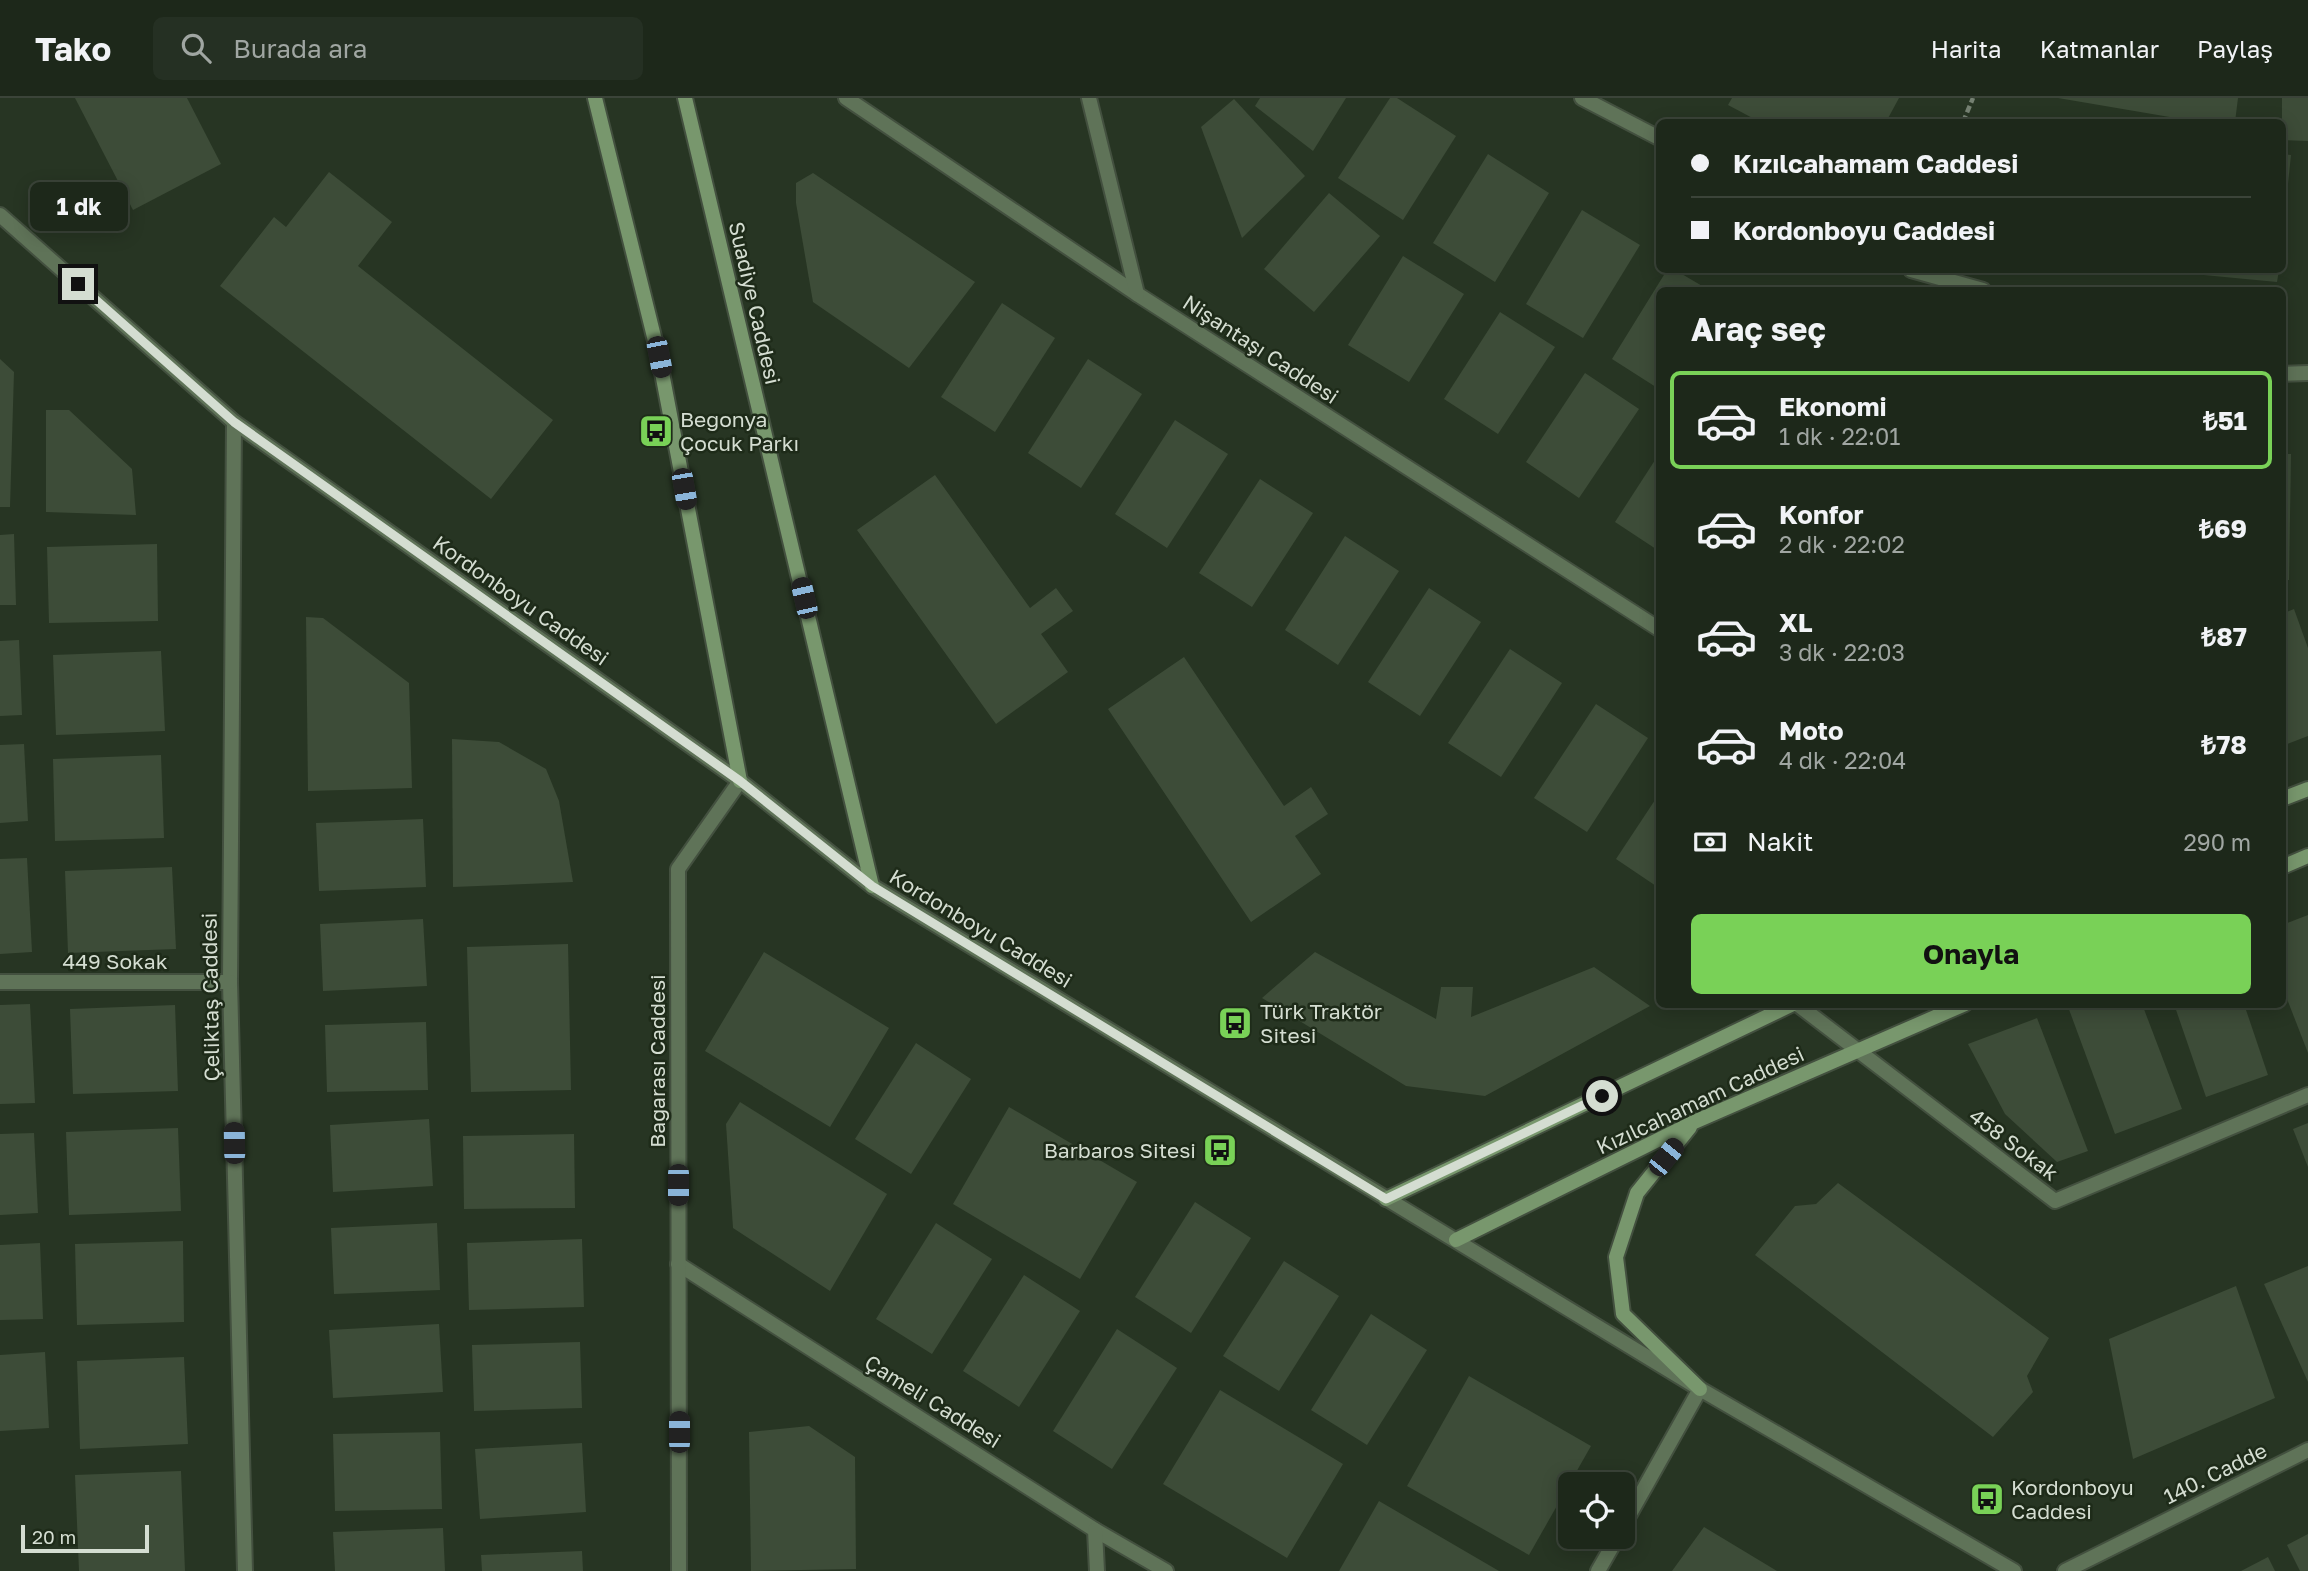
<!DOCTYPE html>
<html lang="tr">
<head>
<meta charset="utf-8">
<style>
	body { margin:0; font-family:"Golos Text",sans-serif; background:#253023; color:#f1f3f6; height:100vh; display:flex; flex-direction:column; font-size:26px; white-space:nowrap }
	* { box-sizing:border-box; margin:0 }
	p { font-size:23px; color:#a0a6a2 }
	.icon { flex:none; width:38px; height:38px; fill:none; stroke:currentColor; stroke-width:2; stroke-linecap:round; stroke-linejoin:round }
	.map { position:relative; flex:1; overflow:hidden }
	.panel { position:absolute; left:1656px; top:189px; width:630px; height:721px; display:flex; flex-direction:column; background:#1d281a; border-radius:10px; box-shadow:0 4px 18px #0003,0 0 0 2px #3b4439 }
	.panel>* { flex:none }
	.top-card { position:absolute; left:1656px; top:21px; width:630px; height:154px; border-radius:10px; box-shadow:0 4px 18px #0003,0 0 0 2px #3b4439; display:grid; align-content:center; height:154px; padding:0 35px; background:#1d281a }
	.fabs { position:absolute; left:1558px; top:1374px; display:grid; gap:14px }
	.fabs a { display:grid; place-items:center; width:77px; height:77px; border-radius:10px; background:#1d281a; box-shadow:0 4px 18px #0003,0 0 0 2px #3b4439; font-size:35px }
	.scale { position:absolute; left:21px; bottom:18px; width:128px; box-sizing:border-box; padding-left:7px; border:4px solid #d4ddd1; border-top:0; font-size:19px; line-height:24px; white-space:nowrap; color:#d4ddd1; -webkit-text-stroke:5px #1e2b19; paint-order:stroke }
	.end { position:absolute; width:32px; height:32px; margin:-16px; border:9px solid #d4ddd1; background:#111; box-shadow:0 0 0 4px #111 }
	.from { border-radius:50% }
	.bubble { position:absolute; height:49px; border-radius:10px; background:#1d281a; box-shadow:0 4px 18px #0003,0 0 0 2px #3b4439; font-size:23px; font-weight:700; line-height:49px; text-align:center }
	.car { position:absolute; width:21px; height:42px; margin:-21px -10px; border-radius:9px; box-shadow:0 0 5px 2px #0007; background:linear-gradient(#222 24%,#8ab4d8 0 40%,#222 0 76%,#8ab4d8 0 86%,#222 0) }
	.top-card b { display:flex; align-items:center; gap:24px; height:66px; font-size:26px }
	.top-card b+b { border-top:2px solid #3b4439 }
	.top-card i { width:18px; height:18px; background:#f1f3f6 }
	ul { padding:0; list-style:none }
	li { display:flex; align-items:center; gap:21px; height:98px; margin:0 14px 10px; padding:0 21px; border:4px solid transparent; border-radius:10px }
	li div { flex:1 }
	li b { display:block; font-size:26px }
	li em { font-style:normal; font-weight:700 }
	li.active { border-color:#79d157 }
	li>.icon { width:63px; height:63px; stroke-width:1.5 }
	h2 { padding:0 35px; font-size:32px; line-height:84px }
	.pay { display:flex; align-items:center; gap:18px; height:77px; padding:0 35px; font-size:26px }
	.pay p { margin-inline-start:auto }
	.cta { display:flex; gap:14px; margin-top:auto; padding:14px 35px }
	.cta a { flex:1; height:80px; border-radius:10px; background:#79d157; color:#111; font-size:28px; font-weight:700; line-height:80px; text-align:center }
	header { display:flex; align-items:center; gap:42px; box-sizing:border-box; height:98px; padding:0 35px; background:#1d281a; border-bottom:2px solid #3b4439 }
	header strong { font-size:33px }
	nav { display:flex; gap:38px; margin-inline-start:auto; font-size:24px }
	.search { width:490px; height:63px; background:#253023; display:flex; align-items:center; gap:18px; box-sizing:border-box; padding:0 24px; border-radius:10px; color:#a0a6a2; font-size:26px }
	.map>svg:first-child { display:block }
	.building { fill:#3d4c38 }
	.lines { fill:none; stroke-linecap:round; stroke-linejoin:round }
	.minor-casing { stroke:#43503f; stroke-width:18 }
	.secondary-casing { stroke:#43503f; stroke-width:18 }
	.path { stroke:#758172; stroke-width:4.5; stroke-dasharray:7 3.5; stroke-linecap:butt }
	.minor { stroke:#5f7358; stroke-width:14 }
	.secondary { stroke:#78976d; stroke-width:14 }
	.route { stroke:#d4ddd1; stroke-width:9 }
	.labels { text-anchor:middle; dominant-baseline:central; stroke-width:5; stroke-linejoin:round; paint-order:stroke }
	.street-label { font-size:21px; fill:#d4ddd1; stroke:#1e2b19 }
	.poi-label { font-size:21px; fill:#d4ddd1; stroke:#1e2b19; text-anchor:start }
</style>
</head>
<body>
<header>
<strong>Tako</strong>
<div class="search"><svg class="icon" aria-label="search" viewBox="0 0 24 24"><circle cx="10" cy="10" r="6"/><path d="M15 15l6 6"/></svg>Burada ara</div>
<nav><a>Harita</a><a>Katmanlar</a><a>Paylaş</a></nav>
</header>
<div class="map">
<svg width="2308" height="1473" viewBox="0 0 2308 1473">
	<rect width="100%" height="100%" fill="#273523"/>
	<g class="building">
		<polygon points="75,0 187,0 221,66 133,112"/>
		<polygon points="1260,0 1346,0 1313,53 1255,8"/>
		<polygon points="1390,0 1397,0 1456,38 1403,122 1338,80"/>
		<polygon points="1732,0 1899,0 1886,24 1760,24 1728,7"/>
		<polygon points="2058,0 2238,0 2235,24 2199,24"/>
		<polygon points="2282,0 2308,0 2308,43 2282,42"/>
		<polygon points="1234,1 1305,78 1242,140 1201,29"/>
		<polygon points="1488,56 1549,95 1495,184 1433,145"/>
		<polygon points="2282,56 2291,57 2284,124 2282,124"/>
		<polygon points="329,74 392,124 358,168 553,322 491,401 220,188 274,119 286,129"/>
		<polygon points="813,75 975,184 909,270 813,204 796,105 796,85"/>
		<polygon points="1329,95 1380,138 1314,214 1264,171"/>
		<polygon points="1582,112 1640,147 1583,240 1526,206"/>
		<polygon points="1403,158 1464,196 1409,284 1348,247"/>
		<polygon points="1667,172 1675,172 1709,192 1659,192 1659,291 1612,261"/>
		<polygon points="2193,172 2279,172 2277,184 2193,176"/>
		<polygon points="1002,205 1055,240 995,334 941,299"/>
		<polygon points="1500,214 1555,249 1498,336 1444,301"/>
		<polygon points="0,261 14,274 10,409 0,409"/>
		<polygon points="1088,261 1142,296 1081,390 1028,355"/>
		<polygon points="1585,275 1639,311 1579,400 1526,364"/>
		<polygon points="46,312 69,312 132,371 136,417 46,414"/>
		<polygon points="1175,322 1228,356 1167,450 1115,416"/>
		<polygon points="1659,356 1659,453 1615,424"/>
		<polygon points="2282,356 2291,356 2289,482 2282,482"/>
		<polygon points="935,377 1030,510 1056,490 1073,513 1041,536 1068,574 996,626 857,432"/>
		<polygon points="1260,381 1313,415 1252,509 1199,475"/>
		<polygon points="14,436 16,507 0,507 0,437"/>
		<polygon points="1345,438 1399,473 1338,567 1285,532"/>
		<polygon points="157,446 158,523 49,525 47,449"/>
		<polygon points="1429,490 1481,524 1420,618 1368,584"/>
		<polygon points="2294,511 2308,550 2308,638 2282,648 2282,516"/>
		<polygon points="306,519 323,520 409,585 412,690 308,693"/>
		<polygon points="19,542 22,617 0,618 0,543"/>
		<polygon points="1510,551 1562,585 1501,679 1448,645"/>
		<polygon points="161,553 165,633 56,637 53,557"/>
		<polygon points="1184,559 1284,708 1311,689 1328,716 1295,738 1321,776 1251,824 1108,611"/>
		<polygon points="1596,606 1648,640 1587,734 1534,700"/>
		<polygon points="452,641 499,644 546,671 559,703 573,784 453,789"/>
		<polygon points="24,646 28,723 0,725 0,647"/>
		<polygon points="161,657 164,740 55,743 53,661"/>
		<polygon points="1659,696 1659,790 1616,761"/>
		<polygon points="423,721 426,789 319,793 316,725"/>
		<polygon points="27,760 32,854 0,856 0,761"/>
		<polygon points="172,769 176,851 68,855 65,773"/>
		<polygon points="2308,817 2308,955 2282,888 2282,827"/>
		<polygon points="423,821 427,888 323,893 320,826"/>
		<polygon points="568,846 571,992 471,994 467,849"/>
		<polygon points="764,854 889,930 830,1029 705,953"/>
		<polygon points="1315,854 1436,921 1441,889 1473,889 1471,919 1594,869 1650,908 1485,998 1406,988 1262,900"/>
		<polygon points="30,906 35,1005 0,1006 0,907"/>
		<polygon points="2067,906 2142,906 2182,1011 2115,1036"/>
		<polygon points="2174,906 2244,906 2268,977 2206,999"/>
		<polygon points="175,907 178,993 73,996 70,911"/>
		<polygon points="2037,920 2088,1053 2057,1064 2005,1016 1968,946"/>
		<polygon points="426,924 428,992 327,994 325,927"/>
		<polygon points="916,945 971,981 911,1076 855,1041"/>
		<polygon points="740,1004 887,1096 830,1193 733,1130 726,1026"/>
		<polygon points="1009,1009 1137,1084 1080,1181 953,1106"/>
		<polygon points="429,1021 433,1088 333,1094 330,1027"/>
		<polygon points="2308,1025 2308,1069 2293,1031"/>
		<polygon points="178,1030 181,1113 69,1117 66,1034"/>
		<polygon points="34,1035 38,1115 0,1117 0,1036"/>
		<polygon points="574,1036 575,1110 464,1111 463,1038"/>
		<polygon points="1838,1085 2049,1240 2027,1278 2033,1294 1993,1339 1755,1157 1795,1108 1816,1106"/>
		<polygon points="1195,1104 1251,1140 1191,1235 1135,1199"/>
		<polygon points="437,1125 440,1192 334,1196 331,1130"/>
		<polygon points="936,1125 992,1161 932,1256 876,1221"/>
		<polygon points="582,1141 584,1209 469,1212 467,1145"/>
		<polygon points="183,1143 184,1224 77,1227 75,1146"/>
		<polygon points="40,1145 43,1221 0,1222 0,1147"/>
		<polygon points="1284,1163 1339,1198 1279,1293 1223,1258"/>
		<polygon points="2308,1168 2308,1284 2264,1186"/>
		<polygon points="1024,1177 1080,1213 1019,1309 963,1273"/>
		<polygon points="2236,1188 2275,1300 2133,1361 2109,1241"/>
		<polygon points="1371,1216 1427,1252 1367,1347 1311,1312"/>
		<polygon points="439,1226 443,1294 333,1300 329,1232"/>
		<polygon points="1117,1231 1177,1270 1112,1371 1053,1333"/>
		<polygon points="580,1244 582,1310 474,1313 472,1247"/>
		<polygon points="45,1254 49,1330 0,1333 0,1257"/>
		<polygon points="184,1259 188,1346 80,1351 77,1263"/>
		<polygon points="1469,1278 1591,1348 1529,1457 1407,1388"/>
		<polygon points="1220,1292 1343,1366 1287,1460 1163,1386"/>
		<polygon points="809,1328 855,1359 856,1471 751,1473 749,1334"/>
		<polygon points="440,1334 442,1411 335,1413 333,1336"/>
		<polygon points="582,1345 586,1414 480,1421 475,1351"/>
		<polygon points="181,1373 185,1473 79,1473 75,1377"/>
		<polygon points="1379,1403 1499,1473 1339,1473"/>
		<polygon points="1704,1429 1777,1473 1672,1473"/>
		<polygon points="443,1430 445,1473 335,1473 333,1434"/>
		<polygon points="2308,1436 2308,1473 2300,1473 2287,1447"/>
		<polygon points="582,1453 583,1473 482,1473 481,1457"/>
		<polygon points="2268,1459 2275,1473 2241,1473"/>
	</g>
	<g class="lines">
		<g class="minor-casing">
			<g id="minor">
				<polyline points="846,0 1137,196 1659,531"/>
				<polyline points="1089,0 1137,196"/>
				<polyline points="1582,0 1659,40"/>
				<polyline points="0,117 234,324 740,683 872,788 1700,1291 2014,1473"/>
				<polyline points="1911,172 1983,192"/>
				<polyline points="2282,276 2308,275"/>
				<polyline points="234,324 230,884 245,1473"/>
				<polyline points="0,884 230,884"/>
				<polyline points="1797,906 2055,1103 2308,997"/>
				<polyline points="678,1166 1095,1432 1166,1473"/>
				<polyline points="1622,1430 1700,1291"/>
				<polyline points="1095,1432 1097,1473"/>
				<polyline points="679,1473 678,771 740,683"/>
				<polyline points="1598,1473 1618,1438"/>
				<polyline points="2065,1473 2308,1352"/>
			</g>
		</g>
		<g class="secondary-casing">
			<g id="secondary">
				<polyline points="595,0 659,259 740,683"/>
				<polyline points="685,0 872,788"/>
				<polyline points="2282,701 2308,691"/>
				<polyline points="2282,769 2308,758"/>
				<polyline points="1690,1029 1637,1095 1616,1159 1623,1216 1700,1291"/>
				<polyline points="1386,1101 1793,906"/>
				<polyline points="1456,1142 1694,1024 1965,906"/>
			</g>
		</g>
		<polyline class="path" points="1963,24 1973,0"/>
		<use href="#minor" class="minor"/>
		<use href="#secondary" class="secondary"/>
	</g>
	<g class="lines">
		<polyline class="route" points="78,186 234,324 740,683 872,788 1386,1101 1602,998"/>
	</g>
	<defs>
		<g id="bus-square" transform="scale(1.75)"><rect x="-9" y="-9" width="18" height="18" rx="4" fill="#79d157" stroke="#1e2b19"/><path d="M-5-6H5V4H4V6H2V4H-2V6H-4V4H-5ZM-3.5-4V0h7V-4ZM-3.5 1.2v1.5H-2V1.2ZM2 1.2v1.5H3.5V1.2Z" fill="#111"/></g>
	</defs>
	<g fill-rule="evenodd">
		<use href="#bus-square" x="656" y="333"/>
		<use href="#bus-square" x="1235" y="925"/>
		<use href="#bus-square" x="1220" y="1052"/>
		<use href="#bus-square" x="1987" y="1401"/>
	</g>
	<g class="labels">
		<g class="street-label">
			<text transform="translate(755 205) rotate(77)">Suadiye Caddesi</text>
			<text transform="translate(1261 251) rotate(33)">Nişantaşı Caddesi</text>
			<text transform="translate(521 502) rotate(35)">Kordonboyu Caddesi</text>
			<text transform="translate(981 830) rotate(31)">Kordonboyu Caddesi</text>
			<text x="115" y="863">449 Sokak</text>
			<text transform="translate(210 899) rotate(-91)">Çeliktaş Caddesi</text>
			<text transform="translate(657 963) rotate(-90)">Bağarası Caddesi</text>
			<text transform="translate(1700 1002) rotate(-25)">Kızılcahamam Caddesi</text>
			<text transform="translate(2014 1046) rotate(37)">458 Sokak</text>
			<text transform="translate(933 1303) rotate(32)">Çameli Caddesi</text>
			<text transform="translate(2215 1375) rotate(-26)">140. Cadde</text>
		</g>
		<g class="poi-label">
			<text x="680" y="321">Begonya<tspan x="680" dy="24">Çocuk Parkı</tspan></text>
			<text x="1260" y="913">Türk Traktör<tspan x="1260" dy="24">Sitesi</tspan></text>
			<text x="1196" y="1052" text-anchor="end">Barbaros Sitesi</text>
			<text x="2011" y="1389">Kordonboyu<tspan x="2011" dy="24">Caddesi</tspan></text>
		</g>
	</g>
</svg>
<div class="fabs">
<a><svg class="icon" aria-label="locate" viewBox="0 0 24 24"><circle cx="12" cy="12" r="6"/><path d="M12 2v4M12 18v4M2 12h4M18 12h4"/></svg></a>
</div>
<div class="scale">20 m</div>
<i class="end from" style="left:1602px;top:998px"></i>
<i class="end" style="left:78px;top:186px"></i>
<div class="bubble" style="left:30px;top:84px;width:98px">1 dk</div>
<i class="car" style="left:659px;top:259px;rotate:169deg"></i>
<i class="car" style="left:684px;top:391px;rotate:170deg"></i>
<i class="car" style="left:804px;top:500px;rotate:347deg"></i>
<i class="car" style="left:234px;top:1045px;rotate:359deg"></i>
<i class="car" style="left:1666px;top:1059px;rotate:39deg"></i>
<i class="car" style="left:678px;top:1087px;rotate:180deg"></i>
<i class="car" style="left:679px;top:1334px;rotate:0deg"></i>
<div class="top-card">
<b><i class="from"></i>Kızılcahamam Caddesi</b>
<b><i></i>Kordonboyu Caddesi</b>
</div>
<section class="panel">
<h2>Araç seç</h2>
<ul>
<li class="active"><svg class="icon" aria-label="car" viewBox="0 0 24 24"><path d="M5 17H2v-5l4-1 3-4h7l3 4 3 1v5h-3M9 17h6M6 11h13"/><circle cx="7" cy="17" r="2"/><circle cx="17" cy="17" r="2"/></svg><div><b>Ekonomi</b><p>1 dk · 22:01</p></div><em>₺51</em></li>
<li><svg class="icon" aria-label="car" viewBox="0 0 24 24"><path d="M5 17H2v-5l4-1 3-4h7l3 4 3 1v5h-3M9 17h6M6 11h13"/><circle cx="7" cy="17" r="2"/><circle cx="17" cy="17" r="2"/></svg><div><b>Konfor</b><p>2 dk · 22:02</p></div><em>₺69</em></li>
<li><svg class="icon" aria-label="car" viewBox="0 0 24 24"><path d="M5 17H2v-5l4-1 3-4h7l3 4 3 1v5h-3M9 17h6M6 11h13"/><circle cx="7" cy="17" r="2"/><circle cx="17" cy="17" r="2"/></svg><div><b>XL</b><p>3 dk · 22:03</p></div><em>₺87</em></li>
<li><svg class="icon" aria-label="car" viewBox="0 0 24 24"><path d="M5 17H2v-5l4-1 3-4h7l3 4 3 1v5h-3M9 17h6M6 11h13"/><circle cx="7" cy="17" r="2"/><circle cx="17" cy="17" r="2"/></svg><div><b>Moto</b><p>4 dk · 22:04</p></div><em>₺78</em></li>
</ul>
<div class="pay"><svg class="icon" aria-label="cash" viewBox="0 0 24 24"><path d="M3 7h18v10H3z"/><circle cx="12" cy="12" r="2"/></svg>Nakit<p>290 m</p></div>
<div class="cta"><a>Onayla</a></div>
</section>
</div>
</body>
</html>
